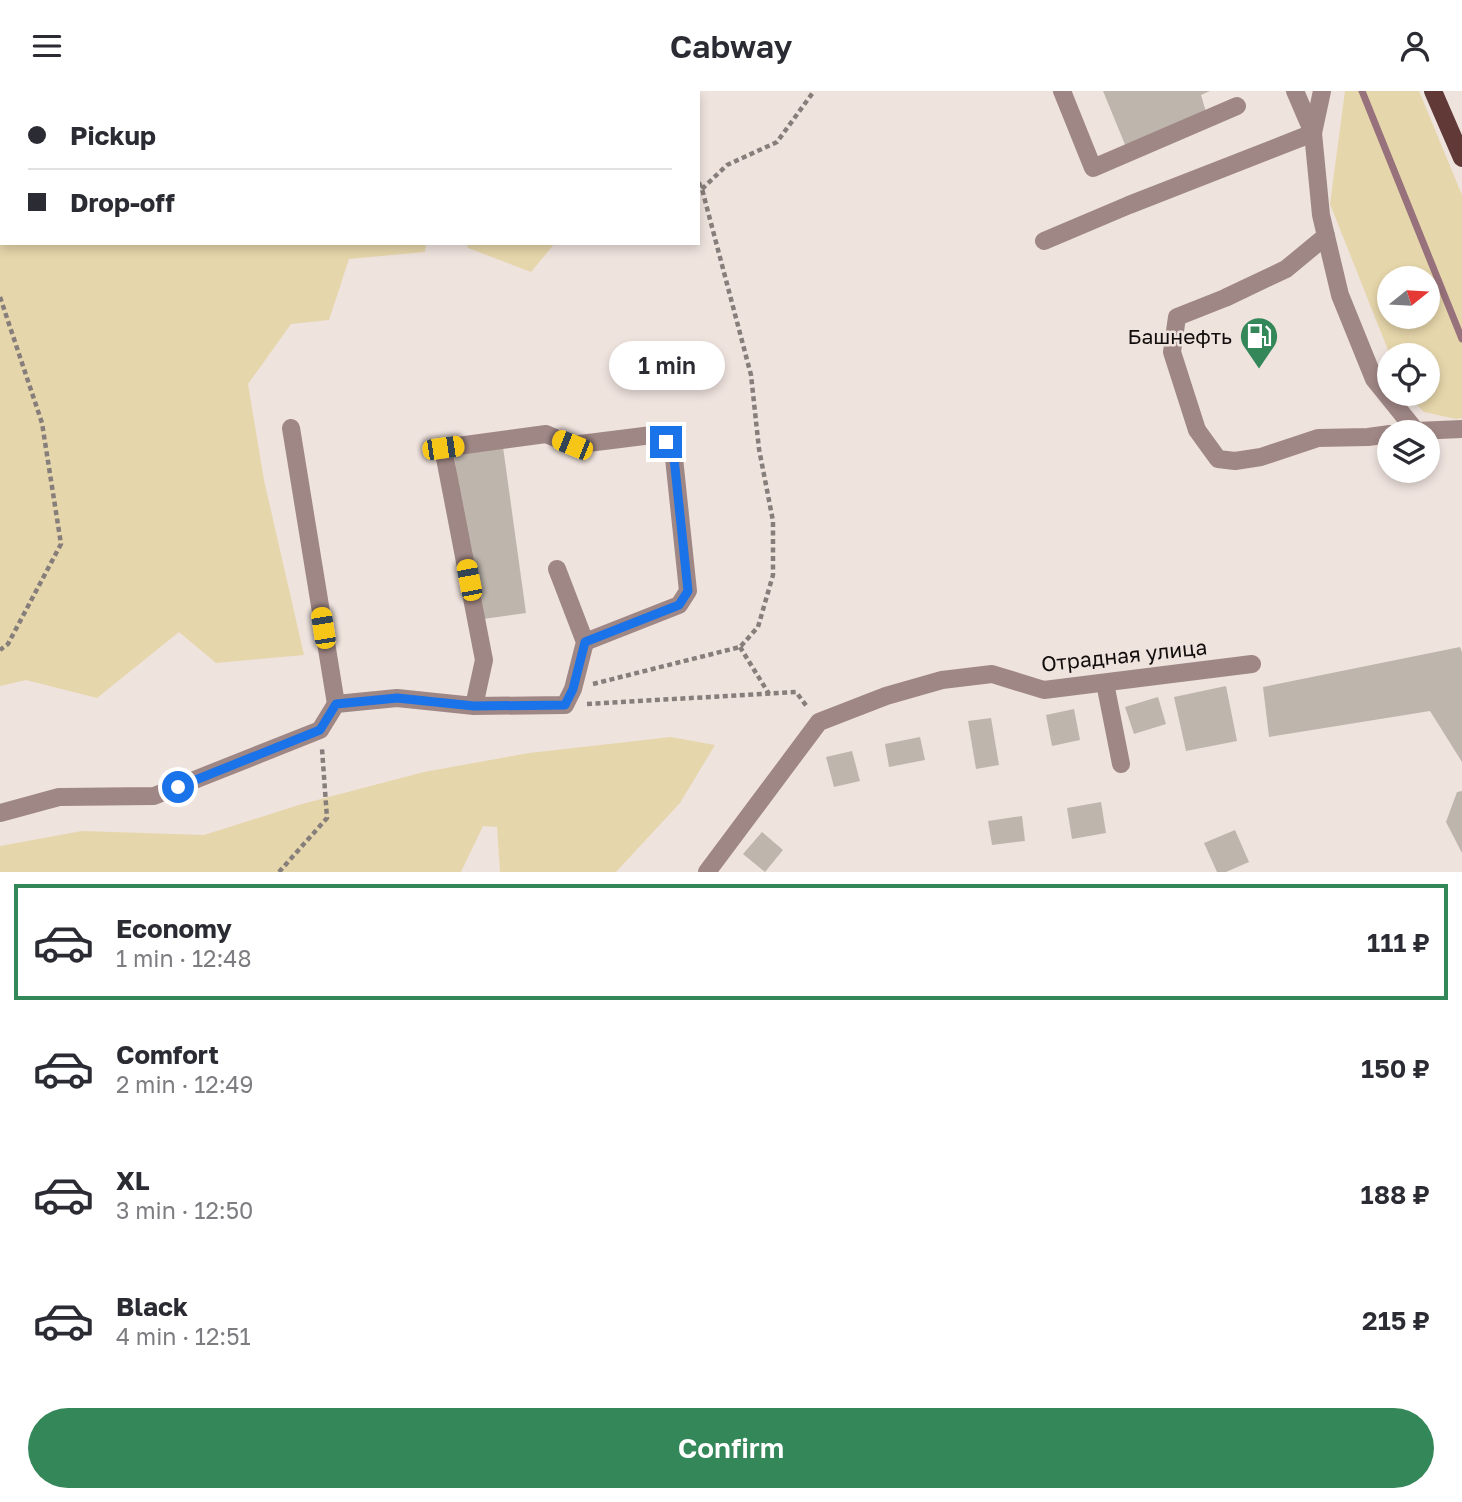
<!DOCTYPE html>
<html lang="en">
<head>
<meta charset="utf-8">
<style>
	body { margin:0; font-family:"Golos Text",sans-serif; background:#f7f7f7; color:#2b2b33; height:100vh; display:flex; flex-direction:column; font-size:26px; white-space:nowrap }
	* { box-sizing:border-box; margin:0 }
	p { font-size:23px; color:#7c7c81 }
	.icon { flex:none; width:38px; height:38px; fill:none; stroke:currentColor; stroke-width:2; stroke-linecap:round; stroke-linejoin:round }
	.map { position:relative; height:781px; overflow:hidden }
	.sheet { display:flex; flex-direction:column; background:#fff; flex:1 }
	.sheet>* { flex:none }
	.hud { position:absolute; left:0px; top:0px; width:700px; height:154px; box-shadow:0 4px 10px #0003; display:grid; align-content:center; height:154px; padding:0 28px; background:#fff }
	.needle { width:46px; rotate:72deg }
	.tools { position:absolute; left:1377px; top:175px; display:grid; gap:14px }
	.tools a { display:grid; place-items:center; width:63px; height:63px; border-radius:50%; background:#fff; box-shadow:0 4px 10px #0003; font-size:35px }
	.end { position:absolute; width:32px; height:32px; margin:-16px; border:9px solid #1a73e8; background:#fff; box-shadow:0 0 0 4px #fff }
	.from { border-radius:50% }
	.bubble { position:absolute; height:49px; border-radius:24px; background:#fff; box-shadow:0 4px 10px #0003; font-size:23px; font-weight:600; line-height:49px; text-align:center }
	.car { position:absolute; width:21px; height:42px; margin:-21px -10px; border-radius:9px; box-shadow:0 0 5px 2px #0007; background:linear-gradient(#f5c518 24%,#345 0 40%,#f5c518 0 76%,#345 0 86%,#f5c518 0) }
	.hud b { display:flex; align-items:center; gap:24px; height:66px; font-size:26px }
	.hud b+b { border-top:2px solid #e1e1e2 }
	.hud i { width:18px; height:18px; background:#2b2b33 }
	ul { padding:12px 0 0; list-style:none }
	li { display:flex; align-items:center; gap:21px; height:116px; margin:0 14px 10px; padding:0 14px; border:4px solid transparent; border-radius:0px }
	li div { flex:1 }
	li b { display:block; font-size:26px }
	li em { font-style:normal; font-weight:600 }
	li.selected { border-color:#338759 }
	li>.icon { width:63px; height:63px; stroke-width:1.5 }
	.cta { display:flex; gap:14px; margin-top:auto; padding:14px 28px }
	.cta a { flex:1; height:80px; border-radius:42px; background:#338759; color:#fff; font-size:28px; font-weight:600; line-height:80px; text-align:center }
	header { display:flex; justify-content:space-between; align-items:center; height:91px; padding:0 28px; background:#fff; font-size:32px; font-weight:600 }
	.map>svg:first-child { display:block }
	.green { fill:#e6d6ab; fill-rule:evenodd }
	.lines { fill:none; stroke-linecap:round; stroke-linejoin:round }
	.stream { stroke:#97717b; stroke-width:7 }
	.building { fill:#beb6ad }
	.path { stroke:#867e7b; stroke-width:4.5; stroke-dasharray:5 3.5; stroke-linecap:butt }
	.minor { stroke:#9f8785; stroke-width:18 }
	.major { stroke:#613a38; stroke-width:18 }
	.route { stroke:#1a73e8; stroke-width:9 }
	.labels { text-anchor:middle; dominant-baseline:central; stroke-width:5; stroke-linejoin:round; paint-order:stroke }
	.poi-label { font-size:21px; fill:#120e0d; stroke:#efe3de; text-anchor:end }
	.street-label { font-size:21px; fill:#120e0d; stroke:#efe3de }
</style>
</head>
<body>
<header><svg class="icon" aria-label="menu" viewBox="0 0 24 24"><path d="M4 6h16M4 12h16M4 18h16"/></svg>Cabway<svg class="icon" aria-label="person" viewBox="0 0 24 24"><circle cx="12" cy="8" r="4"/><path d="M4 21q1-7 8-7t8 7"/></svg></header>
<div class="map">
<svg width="1462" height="781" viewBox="0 0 1462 781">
	<rect width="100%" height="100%" fill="#efe3de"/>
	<g class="green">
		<polygon points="0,0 8,0 12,2 2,2 2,152 426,152 425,161 349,168 329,229 291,233 248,293 264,389 304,564 216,572 179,541 97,607 26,589 0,595"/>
		<polygon points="141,0 370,0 367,2 135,2"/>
		<path d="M 1345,0 L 1419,0 L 1462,104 L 1462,327 L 1456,328 L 1424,321 L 1406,303 L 1428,303 L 1428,264 L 1390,264 L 1330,113 ZM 1390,187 L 1428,187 L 1428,226 L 1390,226 Z"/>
		<polygon points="466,152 555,152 531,181 468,157"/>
		<polygon points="671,646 715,654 680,712 616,781 500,781 497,736 483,735 461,781 0,781 0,755 82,740 204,744 302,713 424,681 529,662"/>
	</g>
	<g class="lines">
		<polyline class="stream" points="1362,0 1462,248"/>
	</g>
	<g class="building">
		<polygon points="1103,0 1210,0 1201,4 1206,21 1126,56"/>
		<polygon points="503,356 526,522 476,529 454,362"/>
		<polygon points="1460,556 1462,561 1462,671 1430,620 1269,646 1263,596"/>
		<polygon points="1226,595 1237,650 1186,660 1174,606"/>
		<polygon points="1158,606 1166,633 1134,643 1125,616"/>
		<polygon points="1074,618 1080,649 1052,655 1046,624"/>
		<polygon points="991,627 999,674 976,678 968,630"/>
		<polygon points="920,646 925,669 889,676 885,653"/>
		<polygon points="852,660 860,690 834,696 826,666"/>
		<polygon points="1462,700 1462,762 1446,731 1457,701"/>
		<polygon points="1101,711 1106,742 1072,748 1067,717"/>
		<polygon points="1022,725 1025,750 992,754 988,730"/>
		<polygon points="1235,739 1249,771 1226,781 1217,781 1204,752"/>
		<polygon points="762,741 783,759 765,781 743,763"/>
	</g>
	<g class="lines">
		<g class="path">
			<polyline points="229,0 230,2"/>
			<polyline points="657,0 658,2"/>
			<polyline points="549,2 550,0"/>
			<polyline points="702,98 727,74 777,51 814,0"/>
			<polyline points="0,206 42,332 61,453 8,553 0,559"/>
			<polyline points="740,556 769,603"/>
			<polyline points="593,593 740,556 758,536 773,484 773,430 759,358 751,284 702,98 698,90"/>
			<polyline points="587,613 796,601 808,617"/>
			<polyline points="279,781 327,727 322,658"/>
		</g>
		<g class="minor">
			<polyline points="1062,0 1093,77 1237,15"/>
			<polyline points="1295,0 1313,42 1321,124 1340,204 1374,288 1416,340 1462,338"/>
			<polyline points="1313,42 1322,0"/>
			<polyline points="1326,145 1286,178 1225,207 1177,226 1172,261 1197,339 1218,368 1235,370 1261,366 1318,347 1368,346 1390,343"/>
			<polyline points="1044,150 1129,114 1313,42"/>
			<polyline points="291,337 336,613"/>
			<polyline points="1105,592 1121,673"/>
			<polyline points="474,615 484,569 443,357 546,343 572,354 652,344 666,351 674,367 688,500 679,514 585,551"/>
			<polyline points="0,722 59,706 154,705 320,639 336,613 397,607 474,615 565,614 573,598 585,551 557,478"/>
			<polyline points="707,781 819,631 886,605 942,589 992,583 1044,599 1252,573"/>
		</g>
		<polyline class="major" points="1433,0 1462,67"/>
	</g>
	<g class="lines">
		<polyline class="route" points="178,696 320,639 336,613 397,607 474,615 565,614 573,598 585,551 679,514 688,500 674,367 666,351"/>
	</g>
	<defs>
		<g id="fuel-pin" transform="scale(2.0125)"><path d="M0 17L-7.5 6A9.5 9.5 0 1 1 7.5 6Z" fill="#338759" stroke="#efe3de"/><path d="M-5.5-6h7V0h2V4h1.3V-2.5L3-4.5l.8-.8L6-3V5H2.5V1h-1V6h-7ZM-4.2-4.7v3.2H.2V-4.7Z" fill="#fff"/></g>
	</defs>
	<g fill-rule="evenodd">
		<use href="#fuel-pin" x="1259" y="245"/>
	</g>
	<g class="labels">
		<g class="poi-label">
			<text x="1232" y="245">Башнефть</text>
		</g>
		<g class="street-label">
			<text transform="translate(1124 564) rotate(-6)">Отрадная улица</text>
		</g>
	</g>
</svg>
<div class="tools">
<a><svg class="needle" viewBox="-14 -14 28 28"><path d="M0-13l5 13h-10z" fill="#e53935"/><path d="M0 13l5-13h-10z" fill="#7c7c81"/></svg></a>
<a><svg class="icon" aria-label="locate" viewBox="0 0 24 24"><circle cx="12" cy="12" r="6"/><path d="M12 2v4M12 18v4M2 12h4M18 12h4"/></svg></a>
<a><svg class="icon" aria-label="layers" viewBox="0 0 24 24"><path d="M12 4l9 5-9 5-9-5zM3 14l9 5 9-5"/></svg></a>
</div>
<i class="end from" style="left:178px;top:696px"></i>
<i class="end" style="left:666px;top:351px"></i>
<div class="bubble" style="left:609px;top:250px;width:116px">1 min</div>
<i class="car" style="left:572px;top:354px;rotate:292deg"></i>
<i class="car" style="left:443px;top:357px;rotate:82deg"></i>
<i class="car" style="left:469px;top:489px;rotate:349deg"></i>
<i class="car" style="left:323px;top:537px;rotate:351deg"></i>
<div class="hud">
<b><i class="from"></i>Pickup</b>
<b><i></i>Drop-off</b>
</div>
</div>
<section class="sheet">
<ul>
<li class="selected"><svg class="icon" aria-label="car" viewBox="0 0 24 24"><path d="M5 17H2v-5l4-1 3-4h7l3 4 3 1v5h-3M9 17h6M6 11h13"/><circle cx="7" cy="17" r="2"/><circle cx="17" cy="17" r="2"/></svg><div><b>Economy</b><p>1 min · 12:48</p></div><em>111 ₽</em></li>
<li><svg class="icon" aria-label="car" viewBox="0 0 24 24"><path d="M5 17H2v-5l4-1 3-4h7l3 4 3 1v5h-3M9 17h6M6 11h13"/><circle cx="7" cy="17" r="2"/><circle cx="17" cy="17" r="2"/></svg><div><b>Comfort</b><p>2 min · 12:49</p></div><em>150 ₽</em></li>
<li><svg class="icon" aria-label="car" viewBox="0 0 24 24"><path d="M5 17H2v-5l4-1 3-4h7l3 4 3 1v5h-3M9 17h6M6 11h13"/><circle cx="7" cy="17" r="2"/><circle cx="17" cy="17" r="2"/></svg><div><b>XL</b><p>3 min · 12:50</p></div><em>188 ₽</em></li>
<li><svg class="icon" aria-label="car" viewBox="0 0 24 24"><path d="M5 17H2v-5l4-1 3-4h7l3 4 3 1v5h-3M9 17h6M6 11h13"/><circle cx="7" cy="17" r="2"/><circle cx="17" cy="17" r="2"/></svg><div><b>Black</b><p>4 min · 12:51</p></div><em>215 ₽</em></li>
</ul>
<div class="cta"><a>Confirm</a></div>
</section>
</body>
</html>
